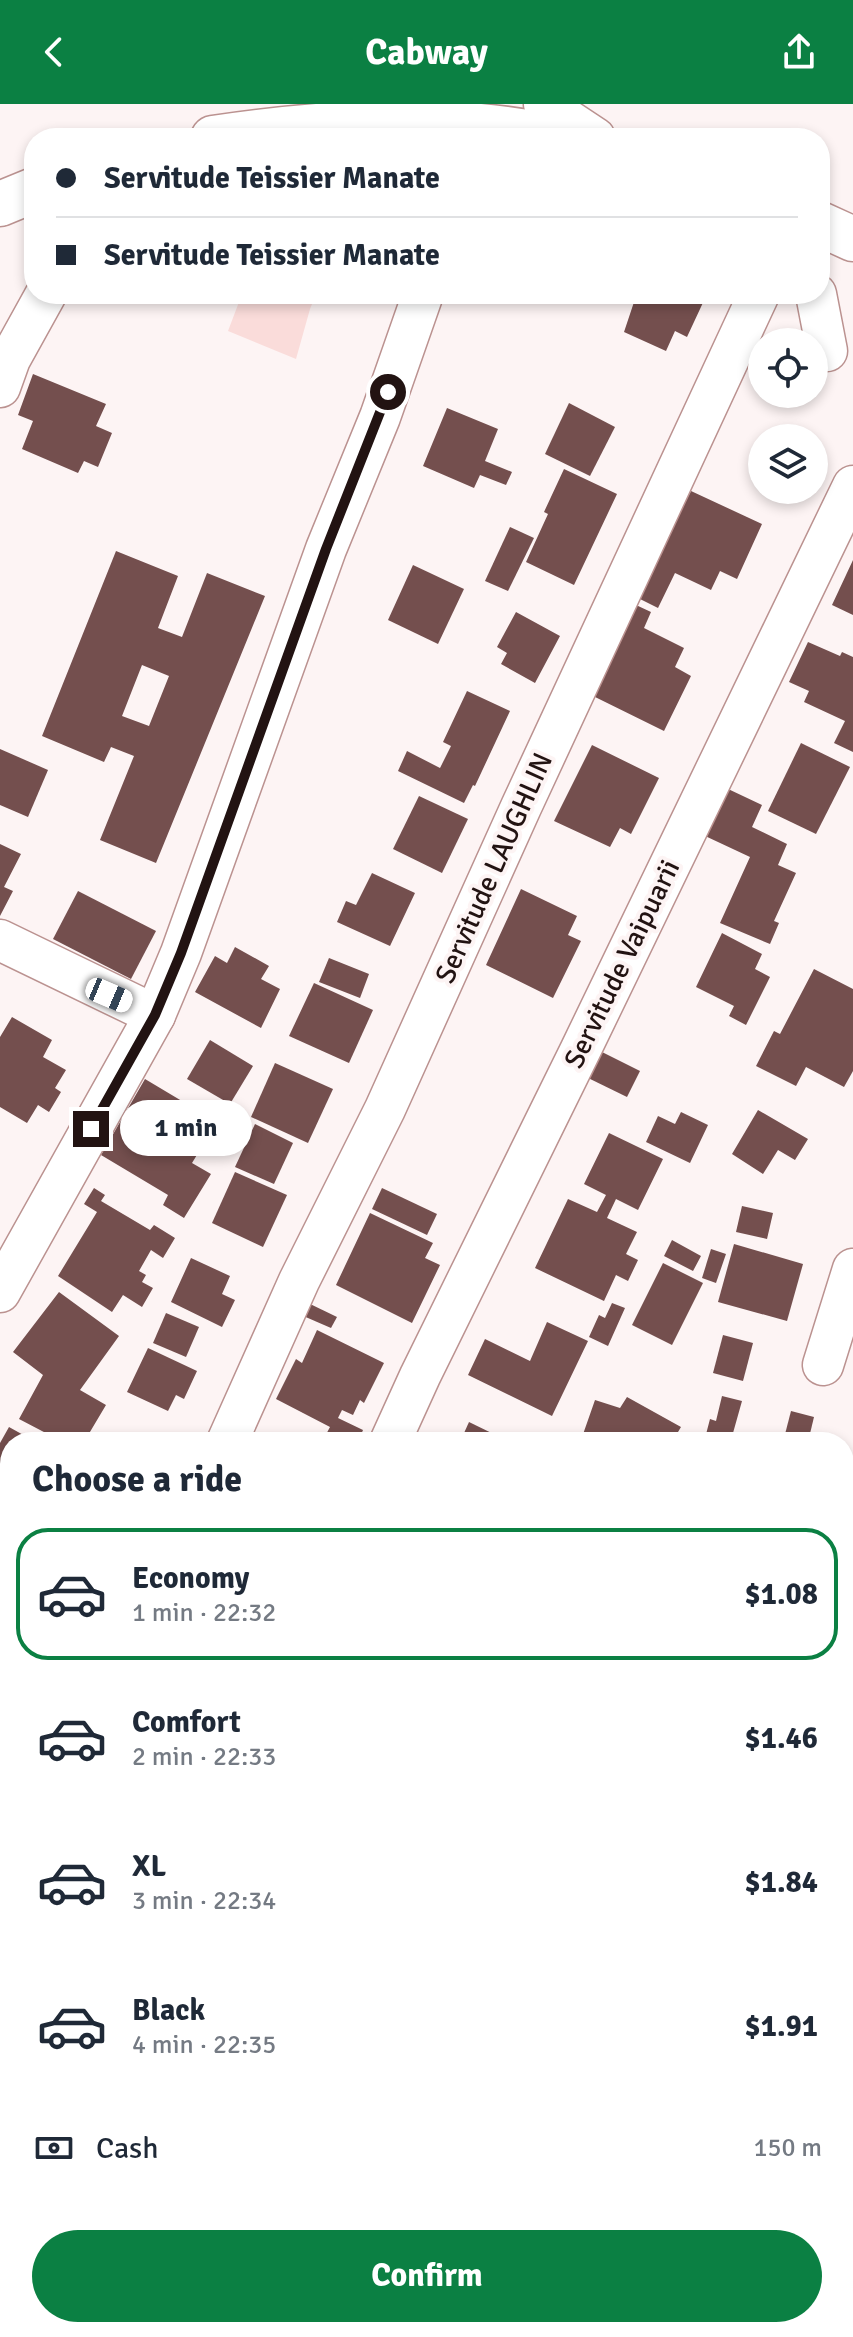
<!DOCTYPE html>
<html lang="en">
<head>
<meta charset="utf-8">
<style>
	body { margin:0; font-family:Signika,sans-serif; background:#f6f6f7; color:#1f2937; height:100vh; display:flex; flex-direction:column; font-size:30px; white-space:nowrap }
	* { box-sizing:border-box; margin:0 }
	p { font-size:26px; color:#747a83 }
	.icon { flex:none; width:44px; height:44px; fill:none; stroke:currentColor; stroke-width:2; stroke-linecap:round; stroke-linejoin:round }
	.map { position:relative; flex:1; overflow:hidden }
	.details { position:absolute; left:0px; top:1328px; width:854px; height:906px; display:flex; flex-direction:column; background:#fff; border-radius:32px 32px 0 0; box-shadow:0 4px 12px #0003 }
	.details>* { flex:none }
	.top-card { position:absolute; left:24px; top:24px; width:806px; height:176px; border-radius:32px; box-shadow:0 4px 12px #0003; display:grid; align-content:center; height:176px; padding:0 32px; background:#fff }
	.buttons { position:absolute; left:748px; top:224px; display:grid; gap:16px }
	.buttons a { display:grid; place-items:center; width:80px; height:80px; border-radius:50%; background:#fff; box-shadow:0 4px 12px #0003; font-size:40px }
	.end { position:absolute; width:36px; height:36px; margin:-18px; border:10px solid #221312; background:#fff; box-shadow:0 0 0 4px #fff }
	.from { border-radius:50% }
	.bubble { position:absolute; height:56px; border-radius:28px; background:#fff; box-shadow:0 4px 12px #0003; font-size:26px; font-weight:800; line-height:56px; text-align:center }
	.car { position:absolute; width:24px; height:48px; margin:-24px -12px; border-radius:10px; box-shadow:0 0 6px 2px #0007; background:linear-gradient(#fff 24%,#345 0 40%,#fff 0 76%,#345 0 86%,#fff 0) }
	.top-card b { display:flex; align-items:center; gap:28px; height:76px; font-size:30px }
	.top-card b+b { border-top:2px solid #e0e1e3 }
	.top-card i { width:20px; height:20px; background:#1f2937 }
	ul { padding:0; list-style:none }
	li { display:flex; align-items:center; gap:24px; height:132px; margin:0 16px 12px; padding:0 16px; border:4px solid transparent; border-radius:32px }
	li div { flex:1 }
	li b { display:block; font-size:30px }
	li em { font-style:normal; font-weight:800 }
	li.current { border-color:#0b8043 }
	li>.icon { width:72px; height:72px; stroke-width:1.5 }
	h2 { padding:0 32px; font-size:36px; line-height:96px }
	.pay { display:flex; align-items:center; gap:20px; height:88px; padding:0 32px; font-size:30px }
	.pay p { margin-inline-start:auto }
	.cta { display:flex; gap:16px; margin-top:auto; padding:16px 32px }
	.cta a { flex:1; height:92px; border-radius:48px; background:#0b8043; color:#fff; font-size:32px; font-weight:800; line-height:92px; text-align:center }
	header { display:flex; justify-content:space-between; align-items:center; height:104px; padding:0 32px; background:#0b8043; color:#fff; font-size:36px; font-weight:800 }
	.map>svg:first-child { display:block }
	.green { fill:#fadcda }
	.building { fill:#744f4e; fill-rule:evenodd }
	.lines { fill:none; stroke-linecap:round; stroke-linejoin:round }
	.minor-casing { stroke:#bb9290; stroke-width:43 }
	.primary-casing { stroke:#bb9290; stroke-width:47 }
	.trunk-casing { stroke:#bb9290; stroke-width:47 }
	.minor { stroke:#fff; stroke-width:40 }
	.primary { stroke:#fff; stroke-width:44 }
	.trunk { stroke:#fff; stroke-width:44 }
	.route { stroke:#221312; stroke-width:10 }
	.labels { text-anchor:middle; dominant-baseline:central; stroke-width:8; stroke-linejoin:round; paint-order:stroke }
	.street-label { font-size:28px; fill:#221312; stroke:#fdf4f4 }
</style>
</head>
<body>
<header><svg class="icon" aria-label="back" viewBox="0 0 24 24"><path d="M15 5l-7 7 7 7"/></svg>Cabway<svg class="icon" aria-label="share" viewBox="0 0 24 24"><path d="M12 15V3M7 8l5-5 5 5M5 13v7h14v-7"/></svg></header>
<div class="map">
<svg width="853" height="2233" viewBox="0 0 853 2233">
	<rect width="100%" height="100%" fill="#fdf4f4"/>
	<polygon class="green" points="242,190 316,190 310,205 296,255 228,227"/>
	<g class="building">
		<polygon points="641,190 707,190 687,233 675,227 666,247 624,228 636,192 640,194"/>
		<polygon points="33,270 106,300 96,322 112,329 98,363 84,357 78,369 22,345 33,317 18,311"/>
		<polygon points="569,299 615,323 590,372 545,350"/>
		<polygon points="447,304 498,325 485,357 512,368 506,381 480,371 474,384 423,362"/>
		<polygon points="564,365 617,390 574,481 526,458 548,410 544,408"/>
		<polygon points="691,387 762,420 737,475 720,467 711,486 675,469 658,504 636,493"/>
		<polygon points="510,423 534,434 508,487 485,477"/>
		<path d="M 116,447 L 178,472 L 158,524 L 182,533 L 207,469 L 265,492 L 156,759 L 100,736 L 134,652 L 111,643 L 104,658 L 42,632 ZM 142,561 L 169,572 L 149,622 L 122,612 Z"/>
		<polygon points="853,456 853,511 832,501"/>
		<polygon points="413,461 464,485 438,540 388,516"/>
		<polygon points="636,501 651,508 644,524 684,544 675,563 691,572 664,627 591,591"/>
		<polygon points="516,508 560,532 535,579 501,560 507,549 497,543"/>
		<polygon points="808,538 840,552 842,548 853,553 853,648 834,639 845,617 804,598 809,587 789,578"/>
		<polygon points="467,587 510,607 475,682 473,681 464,699 398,667 407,647 440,664 451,642 443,638"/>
		<polygon points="801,639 850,663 816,730 768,707"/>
		<polygon points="592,641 659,674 631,730 620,724 610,743 554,717"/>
		<polygon points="0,645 48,666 28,713 0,701"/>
		<polygon points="726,684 762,701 752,723 787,740 778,761 796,769 774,817 779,819 770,840 720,819 750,753 703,731"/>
		<polygon points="419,692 468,715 442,769 393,745"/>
		<polygon points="0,740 21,750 4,783 13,787 0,812"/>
		<polygon points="372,769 415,789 390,842 337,818 346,797 356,801"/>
		<polygon points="521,785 577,812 568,831 581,837 553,894 486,861"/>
		<polygon points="78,787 156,827 131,875 53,835"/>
		<polygon points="722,829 762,850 755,865 770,873 746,921 729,912 734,902 696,883"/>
		<polygon points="235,843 269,862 261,875 280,885 261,924 195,888 215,852 227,859"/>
		<polygon points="329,854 369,870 360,894 319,878"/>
		<polygon points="814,865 853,885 853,967 844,983 806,963 796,982 756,962 774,927 780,930"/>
		<polygon points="314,879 373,906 349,959 289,932"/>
		<polygon points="12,913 52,936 43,953 66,966 55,984 61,988 49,1008 38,1001 27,1019 0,1003 0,933"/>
		<polygon points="210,936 253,962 230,1000 187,975"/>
		<polygon points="598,946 640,967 627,993 584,972"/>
		<polygon points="275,959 333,985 308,1039 251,1013"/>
		<polygon points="145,975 217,1018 192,1059 211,1070 184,1114 163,1101 168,1091 101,1051"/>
		<polygon points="758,1006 808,1035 795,1056 778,1046 763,1070 732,1050"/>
		<polygon points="681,1008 708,1021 690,1059 646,1038 658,1012 675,1020"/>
		<polygon points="255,1020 293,1039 274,1080 235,1063"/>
		<polygon points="609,1029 663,1055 638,1106 616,1095 607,1114 637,1128 626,1150 638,1156 628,1177 616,1171 604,1197 535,1164 568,1095 597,1108 606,1091 584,1080"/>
		<polygon points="235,1068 287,1091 263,1143 212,1119"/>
		<polygon points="94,1084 105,1091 101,1097 150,1126 154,1121 175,1134 163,1154 151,1146 139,1167 146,1171 142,1178 153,1184 142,1203 123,1191 112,1208 58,1172 97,1108 84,1100"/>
		<polygon points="382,1084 437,1110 427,1131 372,1105"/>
		<polygon points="742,1102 773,1109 767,1135 736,1128"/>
		<polygon points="370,1109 433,1139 425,1154 440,1161 412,1219 336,1181"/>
		<polygon points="672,1136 701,1152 693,1167 664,1152"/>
		<polygon points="734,1140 803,1160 787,1217 718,1198"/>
		<polygon points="711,1145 726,1150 716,1179 702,1174"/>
		<polygon points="191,1154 230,1172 222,1190 235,1196 222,1223 171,1198"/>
		<polygon points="663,1159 703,1179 672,1241 632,1221"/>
		<polygon points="59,1188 119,1232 80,1286 106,1301 84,1338 63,1338 19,1315 43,1271 13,1248"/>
		<polygon points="306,1198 337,1213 331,1224 301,1211"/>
		<polygon points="612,1199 625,1204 608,1242 589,1233 599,1211 605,1214"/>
		<polygon points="166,1209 199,1223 186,1253 153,1239"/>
		<polygon points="547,1218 588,1237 552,1312 468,1271 485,1235 530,1257"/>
		<polygon points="317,1226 384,1259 364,1299 360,1296 353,1311 342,1306 338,1314 363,1326 358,1338 323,1336 330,1323 276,1295 296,1255 302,1259"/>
		<polygon points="723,1231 753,1239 743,1277 713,1269"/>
		<polygon points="148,1244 197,1267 184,1295 176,1291 168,1307 127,1288"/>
		<polygon points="722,1292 742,1297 733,1329 763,1338 704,1338 710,1315 716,1317"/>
		<polygon points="627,1293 681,1323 672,1338 588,1338 581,1336 595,1296 620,1304"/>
		<polygon points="791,1307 814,1313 808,1338 783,1338"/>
		<polygon points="469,1318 510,1338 460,1338"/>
		<polygon points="9,1323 36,1338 10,1338 10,1397 4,1394 0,1399 0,1339"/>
		<polygon points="844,1415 853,1419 853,1478 844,1474"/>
		<polygon points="853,1914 853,1952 844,1947 844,1929"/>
		<polygon points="849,1951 853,1953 853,1989 844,1984 844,1959"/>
		<polygon points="848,2156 853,2160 853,2206 844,2214 844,2161"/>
		<polygon points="668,2224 709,2224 721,2233 661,2233"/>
		<polygon points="785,2224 836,2224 829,2233 796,2233"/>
	</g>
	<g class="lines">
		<g class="minor-casing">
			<g id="minor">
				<polyline points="544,0 595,34"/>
				<polyline points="816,190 827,247"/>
				<polyline points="0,283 10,255 46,190"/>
				<polyline points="0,836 155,911"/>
				<polyline points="0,1188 155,911 181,849 326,445 380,313 423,190"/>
				<polyline points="823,1261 853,1165"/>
				<polyline points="227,1338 299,1177 385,1005 521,703 759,190"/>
				<polyline points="390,1338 420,1272 581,945 853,382"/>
				<polyline points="0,1437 10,1443"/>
				<polyline points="844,1543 853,1529"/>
				<polyline points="844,1884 853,1869"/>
				<polyline points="844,2000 853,2006"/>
				<polyline points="0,2195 10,2207"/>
			</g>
		</g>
		<g class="primary-casing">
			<g id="primary">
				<path d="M 213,34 C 327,17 447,10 561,34"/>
				<polyline points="0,100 34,86"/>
				<polyline points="820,120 853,135"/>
			</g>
		</g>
		<g class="trunk-casing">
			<g id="trunk">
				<polyline points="0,1968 10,1979"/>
				<polyline points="0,2089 10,2100"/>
				<polyline points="113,2224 121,2233"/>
				<polyline points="220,2224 227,2233"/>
			</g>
		</g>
		<use href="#minor" class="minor"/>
		<use href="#primary" class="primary"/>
		<use href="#trunk" class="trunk"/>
	</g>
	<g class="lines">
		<polyline class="route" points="91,1025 155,911 181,849 326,445 388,288"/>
	</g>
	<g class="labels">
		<g class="street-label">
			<text transform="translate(494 764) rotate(-66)">Servitude LAUGHLIN</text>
			<text transform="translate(622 860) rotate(-64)">Servitude Vaipuarii</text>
		</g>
	</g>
</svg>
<div class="buttons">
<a><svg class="icon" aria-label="locate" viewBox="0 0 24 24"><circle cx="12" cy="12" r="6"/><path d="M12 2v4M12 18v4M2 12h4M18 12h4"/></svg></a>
<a><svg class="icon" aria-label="layers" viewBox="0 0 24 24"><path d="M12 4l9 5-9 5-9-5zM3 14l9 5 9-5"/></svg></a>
</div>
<i class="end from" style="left:388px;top:288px"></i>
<i class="end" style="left:91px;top:1025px"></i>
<div class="bubble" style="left:120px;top:996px;width:132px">1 min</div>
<i class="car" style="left:109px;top:891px;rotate:113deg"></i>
<div class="top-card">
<b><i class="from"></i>Servitude Teissier Manate</b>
<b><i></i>Servitude Teissier Manate</b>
</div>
<section class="details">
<h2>Choose a ride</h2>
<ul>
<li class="current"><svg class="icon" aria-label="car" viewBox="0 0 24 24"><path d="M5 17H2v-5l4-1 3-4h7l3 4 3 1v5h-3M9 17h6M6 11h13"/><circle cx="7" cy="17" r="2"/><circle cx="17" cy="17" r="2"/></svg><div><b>Economy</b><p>1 min · 22:32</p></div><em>$1.08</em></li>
<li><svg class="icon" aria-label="car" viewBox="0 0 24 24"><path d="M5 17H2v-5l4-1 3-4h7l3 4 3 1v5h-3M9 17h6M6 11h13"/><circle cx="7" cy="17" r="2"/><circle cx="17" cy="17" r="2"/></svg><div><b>Comfort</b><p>2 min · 22:33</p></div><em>$1.46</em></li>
<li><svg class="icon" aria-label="car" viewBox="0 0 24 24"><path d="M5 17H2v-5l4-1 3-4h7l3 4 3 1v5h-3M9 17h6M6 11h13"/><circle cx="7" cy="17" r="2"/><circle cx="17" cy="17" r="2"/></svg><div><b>XL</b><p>3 min · 22:34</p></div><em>$1.84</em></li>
<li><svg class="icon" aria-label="car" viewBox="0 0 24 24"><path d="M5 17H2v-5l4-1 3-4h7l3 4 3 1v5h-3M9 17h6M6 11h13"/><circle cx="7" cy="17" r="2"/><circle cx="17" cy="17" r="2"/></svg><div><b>Black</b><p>4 min · 22:35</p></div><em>$1.91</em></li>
</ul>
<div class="pay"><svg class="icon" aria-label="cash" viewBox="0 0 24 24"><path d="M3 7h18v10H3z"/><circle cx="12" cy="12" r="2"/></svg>Cash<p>150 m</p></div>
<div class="cta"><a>Confirm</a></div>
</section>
</div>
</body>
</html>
